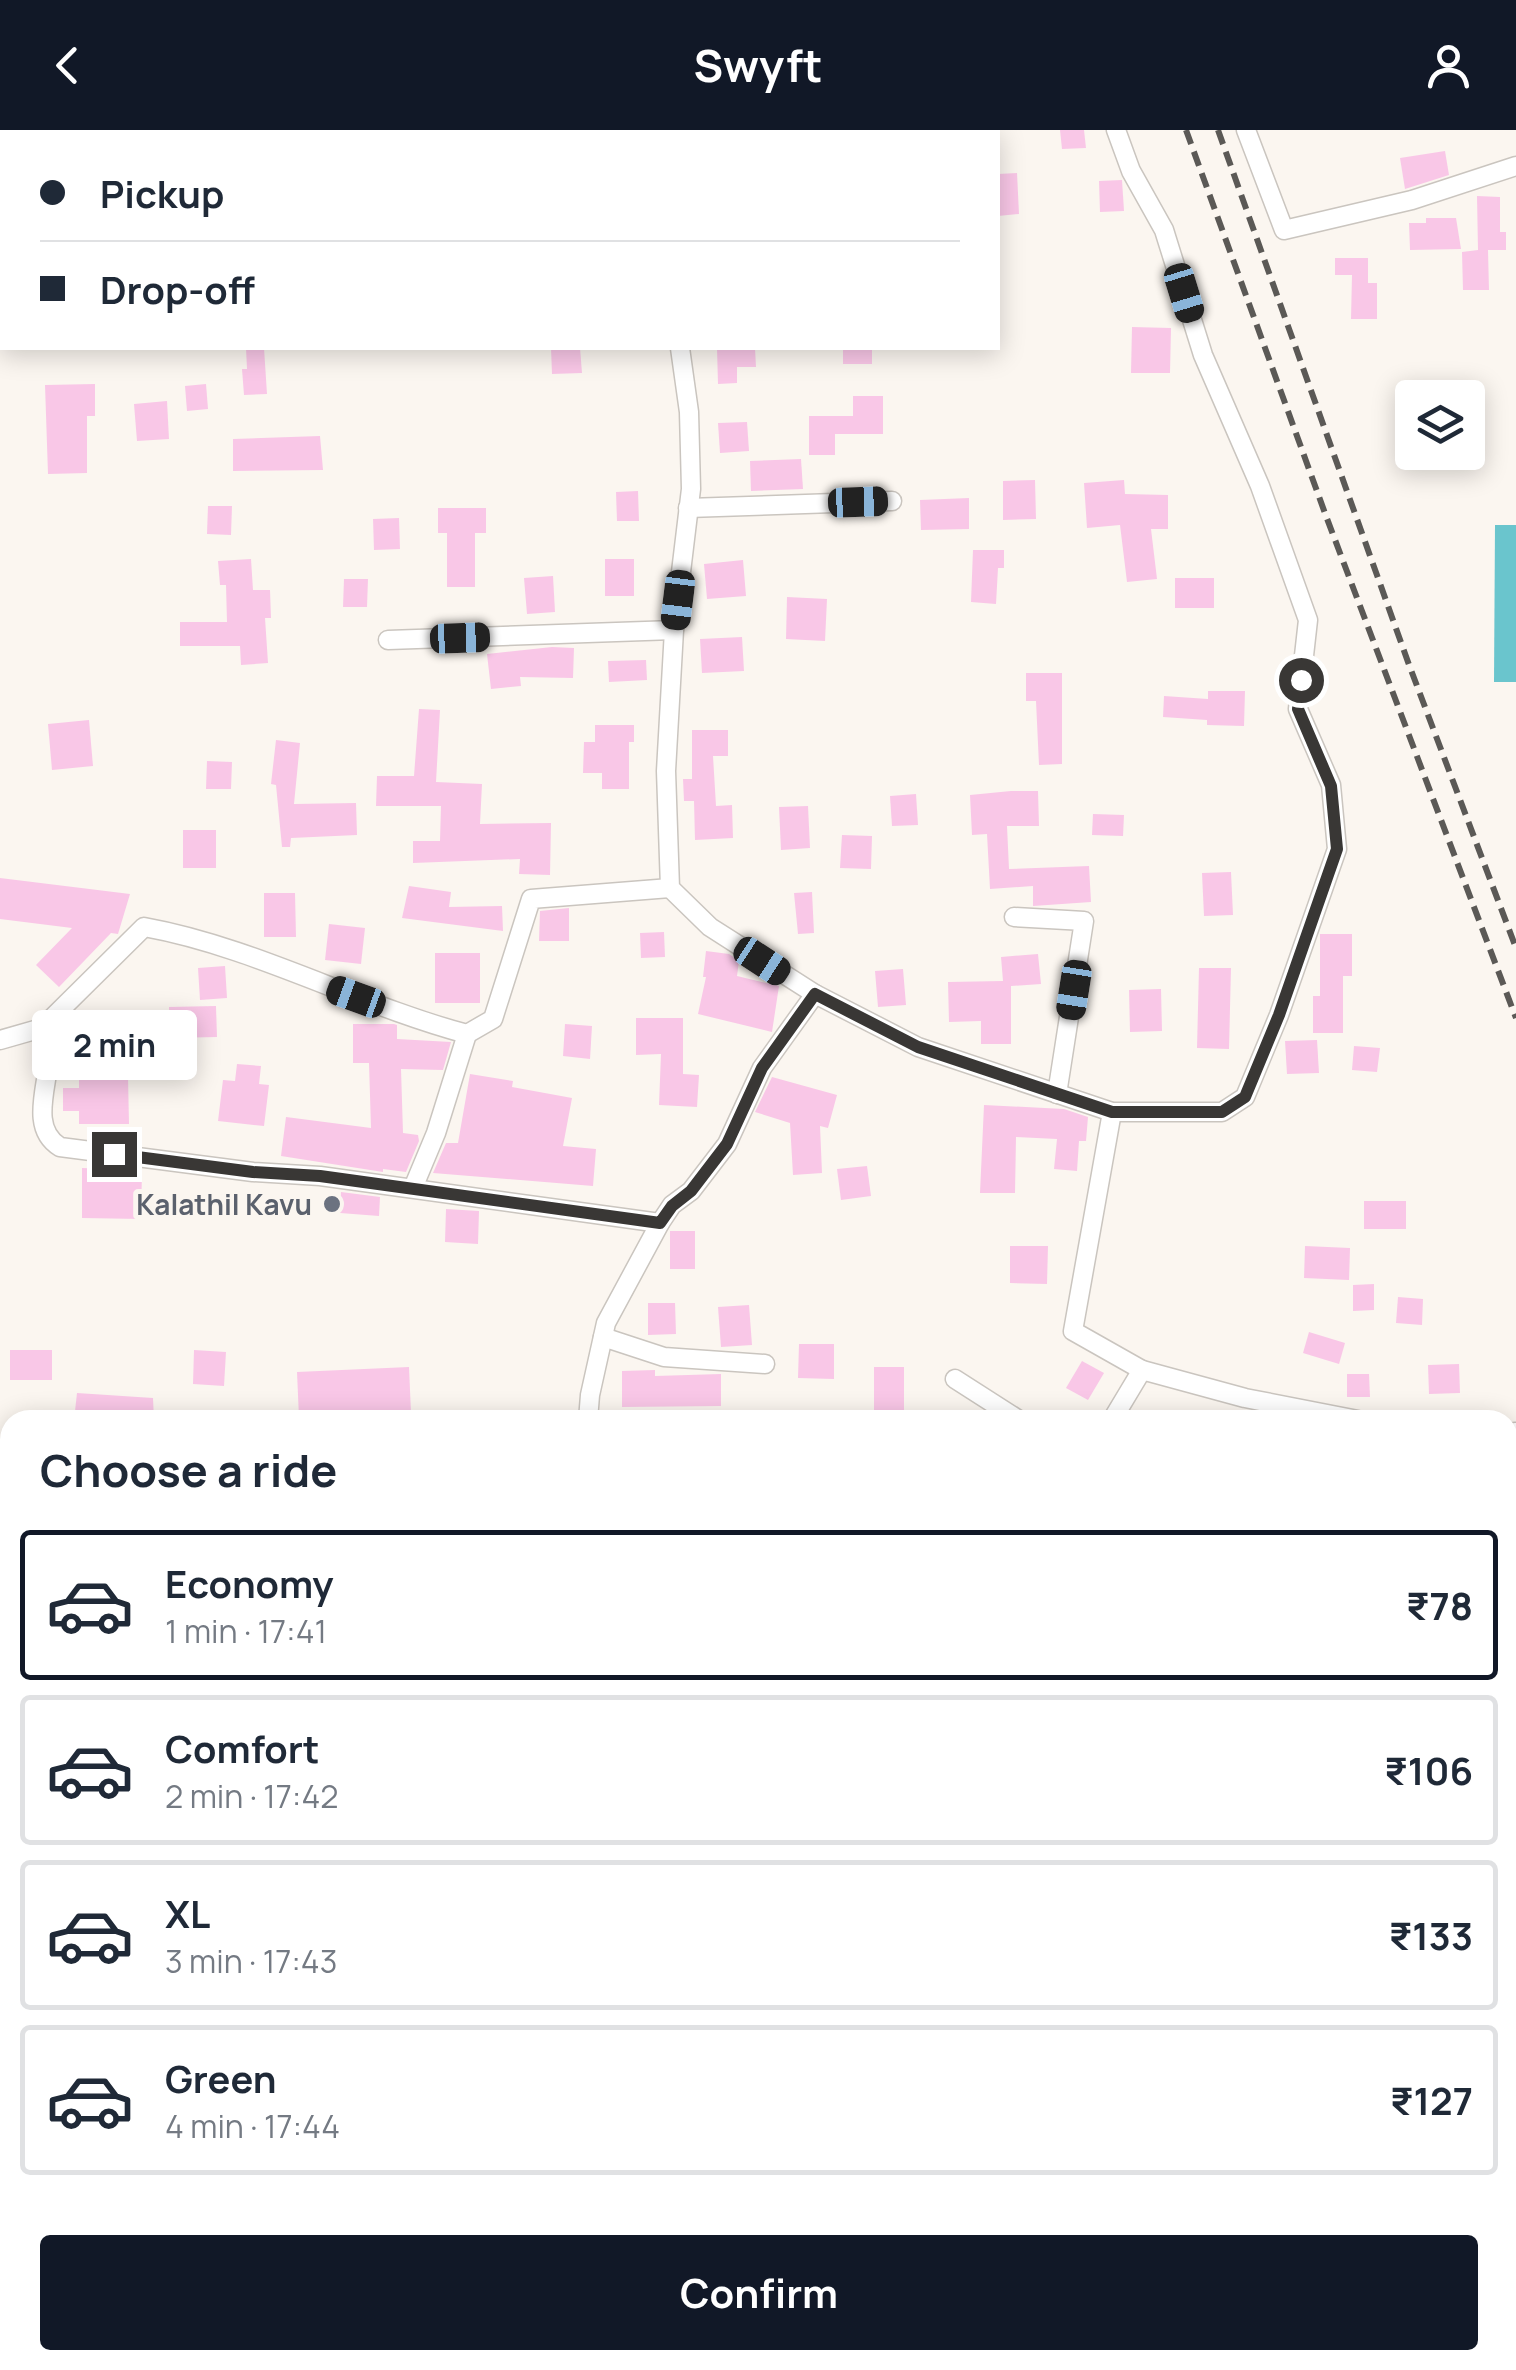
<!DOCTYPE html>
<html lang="en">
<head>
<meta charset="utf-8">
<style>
	body { margin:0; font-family:Manrope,sans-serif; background:#f2f2f3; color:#1f2937; height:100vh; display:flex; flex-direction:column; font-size:38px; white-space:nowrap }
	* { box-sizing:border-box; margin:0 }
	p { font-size:32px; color:#747a83 }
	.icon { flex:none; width:55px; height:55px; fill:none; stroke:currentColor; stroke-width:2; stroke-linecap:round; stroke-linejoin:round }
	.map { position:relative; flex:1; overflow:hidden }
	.sheet { position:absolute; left:0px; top:1280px; width:1518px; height:960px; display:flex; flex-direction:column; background:#fff; border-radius:30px 30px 0 0; box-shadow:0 5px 25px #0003 }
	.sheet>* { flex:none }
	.banner { position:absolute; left:0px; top:0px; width:1000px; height:220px; box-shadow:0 5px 25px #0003; display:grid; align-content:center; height:220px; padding:0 40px; background:#fff }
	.tools { position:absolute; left:1395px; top:250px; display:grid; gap:20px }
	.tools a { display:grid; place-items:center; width:90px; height:90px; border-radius:10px; background:#fff; box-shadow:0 5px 25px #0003; font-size:50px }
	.end { position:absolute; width:45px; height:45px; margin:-22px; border:12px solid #393735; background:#fff; box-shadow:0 0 0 5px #fff }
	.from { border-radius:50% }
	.bubble { position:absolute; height:70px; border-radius:10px; background:#fff; box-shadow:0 5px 25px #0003; font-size:32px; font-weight:700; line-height:70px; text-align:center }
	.car { position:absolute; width:30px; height:60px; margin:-30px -15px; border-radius:12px; box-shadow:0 0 8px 2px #0007; background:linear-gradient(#222 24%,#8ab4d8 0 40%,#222 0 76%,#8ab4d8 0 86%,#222 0) }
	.banner b { display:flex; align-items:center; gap:35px; height:95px; font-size:38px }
	.banner b+b { border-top:2px solid #e0e1e3 }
	.banner i { width:25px; height:25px; background:#1f2937 }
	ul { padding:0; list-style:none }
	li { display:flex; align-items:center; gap:30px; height:150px; margin:0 20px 15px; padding:0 20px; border:5px solid #e0e1e3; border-radius:10px }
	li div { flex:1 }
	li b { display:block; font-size:38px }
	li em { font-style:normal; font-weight:700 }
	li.selected { border-color:#111827 }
	li>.icon { width:90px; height:90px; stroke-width:1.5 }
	h2 { padding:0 40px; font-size:45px; line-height:120px }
	.button { display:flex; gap:20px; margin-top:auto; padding:20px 40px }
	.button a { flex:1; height:115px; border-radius:10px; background:#111827; color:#fff; font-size:40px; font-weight:700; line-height:115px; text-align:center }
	header { display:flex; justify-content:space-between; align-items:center; height:130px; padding:0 40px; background:#111827; color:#fff; font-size:45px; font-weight:700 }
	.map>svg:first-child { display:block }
	.water { fill:#6ac5cd }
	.building { fill:#f9c7e7 }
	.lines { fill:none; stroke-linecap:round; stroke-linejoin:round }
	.minor-casing { stroke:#cac5bf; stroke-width:21 }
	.minor { stroke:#fff; stroke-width:18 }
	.rail { stroke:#5b5956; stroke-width:6; stroke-dasharray:15 8; stroke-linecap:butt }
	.route { stroke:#393735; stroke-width:12 }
	.worship-dot { fill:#6b7280; stroke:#fbf6f0; stroke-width:4 }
	.labels { text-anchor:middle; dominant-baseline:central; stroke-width:10; stroke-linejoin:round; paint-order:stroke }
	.worship-label { font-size:28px; font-weight:bold; fill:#5b616d; stroke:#fbf6f0; text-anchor:end }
</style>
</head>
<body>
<header><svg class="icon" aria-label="back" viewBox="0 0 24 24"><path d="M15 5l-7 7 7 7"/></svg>Swyft<svg class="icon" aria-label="person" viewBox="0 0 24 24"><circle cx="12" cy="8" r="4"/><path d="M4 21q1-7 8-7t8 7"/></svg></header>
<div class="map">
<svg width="1516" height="2240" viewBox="0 0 1516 2240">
	<rect width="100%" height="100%" fill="#fbf6f0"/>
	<polygon class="water" points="1495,395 1516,395 1516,552 1494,552"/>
	<g class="building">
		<polygon points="1060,0 1084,0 1086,18 1062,19"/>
		<polygon points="1445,21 1449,45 1405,59 1400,28"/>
		<polygon points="1017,43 1019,84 998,86 998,44"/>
		<polygon points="1122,50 1124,81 1100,82 1099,51"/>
		<polygon points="1477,66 1500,67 1500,102 1506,102 1506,120 1488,120 1489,160 1463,160 1462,122 1478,120"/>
		<polygon points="1426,88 1456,88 1461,119 1410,120 1409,93 1426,93"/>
		<polygon points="1335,128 1368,128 1368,153 1377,153 1377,189 1351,189 1352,145 1335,145"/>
		<polygon points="1132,197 1171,198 1170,243 1131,243"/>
		<polygon points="246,218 264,218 267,264 244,265 242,239 247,239"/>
		<polygon points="551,218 580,218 582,243 552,244"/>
		<polygon points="717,218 755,218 756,237 737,237 737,253 718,254"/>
		<rect x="843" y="218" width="29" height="16"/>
		<polygon points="95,254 95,286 87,286 87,343 48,344 45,255"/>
		<polygon points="206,254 208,279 187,281 185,256"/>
		<polygon points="853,266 883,266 883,304 835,304 835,325 809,325 809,286 853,286"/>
		<polygon points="167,271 169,309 137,311 134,274"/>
		<polygon points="747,292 749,321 720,323 718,293"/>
		<polygon points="320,306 323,340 233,341 233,309"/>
		<polygon points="801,329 803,359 751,361 750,331"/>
		<polygon points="1035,350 1036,389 1003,390 1003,351"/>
		<polygon points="1124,350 1125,364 1168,365 1168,399 1151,399 1157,449 1127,452 1120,395 1087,398 1084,353"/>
		<polygon points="638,361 639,391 617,391 616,362"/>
		<polygon points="969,368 969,399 921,400 920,370"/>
		<polygon points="208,376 232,376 231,405 207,404"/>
		<polygon points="438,378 486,378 486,403 475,403 475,457 447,457 447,403 438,403"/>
		<polygon points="399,388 400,419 374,420 373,389"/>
		<polygon points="973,420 1004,420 1004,438 998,438 996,474 971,472"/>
		<polygon points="251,429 253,460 270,460 271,488 265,488 268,533 241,535 240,516 180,516 180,492 227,492 226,455 220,455 218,431"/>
		<rect x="605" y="429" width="29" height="37"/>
		<polygon points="743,430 746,466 707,469 704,434"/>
		<polygon points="553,446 555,482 527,484 524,448"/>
		<rect x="1175" y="448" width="39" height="30"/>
		<polygon points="344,449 368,449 367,477 343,477"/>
		<polygon points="787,467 827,469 825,511 786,509"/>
		<polygon points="742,507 744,541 702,543 700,509"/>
		<polygon points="552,517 574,518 573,548 520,547 521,556 491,559 487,524"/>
		<polygon points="646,530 647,550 609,552 608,531"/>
		<polygon points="1026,543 1062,543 1062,634 1039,635 1036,571 1026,571"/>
		<polygon points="1208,561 1245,561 1244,596 1207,595 1207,590 1163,587 1164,566 1208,569"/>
		<polygon points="419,579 440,580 436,652 482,654 480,694 551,693 550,745 519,744 520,729 413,733 413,711 440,711 441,676 376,676 377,646 414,646"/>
		<polygon points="89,590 93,636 52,640 48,594"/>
		<polygon points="595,595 634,595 634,612 629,612 629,659 602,659 602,643 583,643 584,612 595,612"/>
		<polygon points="692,600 728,600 728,626 713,626 716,676 732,675 733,708 695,710 694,671 684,671 683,649 692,649"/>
		<polygon points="276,610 300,613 294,674 356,673 357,705 291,708 290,717 282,717 276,655 271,654"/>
		<polygon points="207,631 232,632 231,659 206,659"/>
		<polygon points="1011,661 1038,661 1039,696 1007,696 1009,739 1089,736 1091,772 1033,776 1033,756 990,759 987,704 972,705 970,665"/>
		<polygon points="916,664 918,695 892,696 890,666"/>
		<polygon points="808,676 810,718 781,720 779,677"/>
		<polygon points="1093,684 1124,685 1123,706 1092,705"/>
		<rect x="183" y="700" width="33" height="38"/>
		<polygon points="842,705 872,706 871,739 840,738"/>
		<polygon points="1231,742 1233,785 1204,786 1202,743"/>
		<polygon points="0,748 130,764 118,804 111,803 59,857 36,835 72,798 0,789"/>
		<polygon points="409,756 451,762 449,777 502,776 503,801 402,788"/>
		<polygon points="812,762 814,803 798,804 794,763"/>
		<polygon points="264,763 295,763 296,807 264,807"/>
		<polygon points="569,778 569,811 539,811 540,781"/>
		<polygon points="329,794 365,798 361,834 325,830"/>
		<polygon points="664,802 665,827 641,828 640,803"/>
		<polygon points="1320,804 1352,804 1352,846 1343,846 1343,903 1313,903 1313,866 1320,866"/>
		<polygon points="706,821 729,824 739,831 737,846 779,856 772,902 698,884 706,847 703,847"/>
		<rect x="435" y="823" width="45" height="50"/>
		<polygon points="1038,824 1041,854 1011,856 1011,914 981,914 981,891 949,892 948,852 1003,851 1001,827"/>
		<polygon points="225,836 227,868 200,870 198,838"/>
		<polygon points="1199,838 1231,838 1229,919 1197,918"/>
		<polygon points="903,839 906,875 878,877 875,841"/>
		<polygon points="1161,859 1162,901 1130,902 1129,860"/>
		<polygon points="216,876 217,907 170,908 169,877"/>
		<polygon points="636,888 683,888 683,944 699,945 697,977 659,975 661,924 636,925"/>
		<polygon points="353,894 394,894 397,895 397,909 451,912 443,940 401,939 403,1003 418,1005 419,1011 406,1042 383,1039 383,1042 281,1026 286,987 371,998 369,933 353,933"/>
		<polygon points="565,894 592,896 590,929 563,926"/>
		<polygon points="1317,910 1319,943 1287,944 1285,911"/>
		<polygon points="1354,916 1380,918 1377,942 1352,940"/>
		<polygon points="237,934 261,936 259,954 269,955 264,996 218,991 223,950 235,951"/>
		<polygon points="470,944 513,951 512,957 572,968 563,1016 596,1019 593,1056 433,1043 446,1013 458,1013"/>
		<polygon points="79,947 128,947 129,994 79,994 79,981 63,981 63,958 79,958"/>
		<polygon points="772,947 837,965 828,998 820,996 822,1043 793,1045 790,993 755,982"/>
		<polygon points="984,975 1064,979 1088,987 1086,1011 1079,1011 1077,1041 1054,1039 1057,1009 1016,1007 1015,1063 980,1063"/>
		<polygon points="867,1036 871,1066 841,1070 837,1039"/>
		<polygon points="82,1038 142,1040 141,1089 82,1088"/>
		<polygon points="341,1062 380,1067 379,1086 340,1083"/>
		<rect x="1364" y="1071" width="42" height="28"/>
		<polygon points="446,1079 479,1081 478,1114 445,1112"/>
		<rect x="670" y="1101" width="25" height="38"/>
		<polygon points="1010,1116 1048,1116 1047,1154 1010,1153"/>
		<polygon points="1305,1116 1350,1118 1349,1150 1304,1148"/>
		<polygon points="1374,1154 1374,1180 1353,1181 1353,1155"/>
		<polygon points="1398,1167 1423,1169 1422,1195 1396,1193"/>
		<polygon points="648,1173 675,1173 676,1204 648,1205"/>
		<polygon points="749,1175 752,1215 721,1217 718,1177"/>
		<polygon points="1309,1202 1345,1213 1339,1234 1303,1223"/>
		<polygon points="799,1214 834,1214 834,1249 798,1248"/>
		<rect x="10" y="1220" width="42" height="30"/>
		<polygon points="194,1220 226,1222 224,1256 193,1254"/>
		<polygon points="1082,1231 1104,1243 1088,1270 1066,1258"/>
		<polygon points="1459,1234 1460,1263 1429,1264 1428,1235"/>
		<polygon points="409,1237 411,1283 299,1288 297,1242"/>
		<rect x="874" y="1237" width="30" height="43"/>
		<polygon points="655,1240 655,1246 721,1244 721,1276 622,1277 622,1241"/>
		<polygon points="1347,1244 1369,1244 1370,1267 1347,1267"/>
		<polygon points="77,1263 153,1268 154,1290 74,1290"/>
	</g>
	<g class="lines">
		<g class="minor-casing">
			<g id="minor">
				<polyline points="818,0 819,2"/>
				<polyline points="1246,0 1284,100 1412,70 1516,36"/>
				<polyline points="680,218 689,282 691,359 674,500 666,641 670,758 710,797 815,864 918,917 1112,982 1222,982 1245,967 1279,885 1337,719 1331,655 1298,579 1308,490 1260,356 1203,225 1164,100 1131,41 1116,0"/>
				<polyline points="688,378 892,371"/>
				<polyline points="388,510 674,500"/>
				<polyline points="1014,787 1084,791 1057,964"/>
				<path d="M 47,893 C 48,904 49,915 49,926 C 48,956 29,998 60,1017 L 253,1042 L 320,1046 L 660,1093"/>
				<path d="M 0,910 L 42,898 L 144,797 C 255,817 358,875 467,904 L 493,889 L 531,769 L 670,758"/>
				<polyline points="1112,982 1073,1201 1142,1240"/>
				<polyline points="413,1058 436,1003 467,904"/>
				<polyline points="603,1207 664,1227 765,1234"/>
				<polyline points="955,1249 1019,1290"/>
				<polyline points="588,1290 590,1265 606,1193 660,1093 672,1075 691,1061 727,1014 762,938 815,864"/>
				<polyline points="1112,1290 1142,1240 1245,1268 1358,1290"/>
				<polyline points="1508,1303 1516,1302"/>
				<polyline points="0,1357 10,1356"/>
				<polyline points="1508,1457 1512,1452"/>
				<polyline points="0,1988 10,1993"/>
				<polyline points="309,2230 310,2240"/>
				<polyline points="847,2230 876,2240"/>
				<polyline points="1048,2230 1060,2240"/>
				<polyline points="29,2240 33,2230"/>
				<polyline points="704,2240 705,2230"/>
				<polyline points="958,2240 967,2230"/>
			</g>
		</g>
		<use href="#minor" class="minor"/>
		<g class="rail">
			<polyline points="1186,0 1326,386 1516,888"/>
			<polyline points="1218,0 1408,532 1516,818"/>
		</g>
	</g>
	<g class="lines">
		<polyline class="route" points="114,1024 253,1042 320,1046 660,1093 672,1076 691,1061 727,1014 762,938 815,864 918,917 1112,982 1222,982 1245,967 1279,885 1337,719 1331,656 1298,579 1301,550"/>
	</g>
	<circle class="worship-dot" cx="332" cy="1074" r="10"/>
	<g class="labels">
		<g class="worship-label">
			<text x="312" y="1074">Kalathil Kavu</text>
		</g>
	</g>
</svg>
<div class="tools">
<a><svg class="icon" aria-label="layers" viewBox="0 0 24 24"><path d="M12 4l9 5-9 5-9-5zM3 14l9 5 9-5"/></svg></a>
</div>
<i class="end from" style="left:1301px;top:550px"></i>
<i class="end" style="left:114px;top:1024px"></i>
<div class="bubble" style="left:32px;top:880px;width:165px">2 min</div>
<i class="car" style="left:1184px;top:163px;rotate:163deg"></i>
<i class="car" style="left:858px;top:372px;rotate:88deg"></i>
<i class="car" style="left:678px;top:470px;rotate:187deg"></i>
<i class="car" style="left:460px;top:508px;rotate:88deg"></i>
<i class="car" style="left:762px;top:831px;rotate:123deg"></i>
<i class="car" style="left:1074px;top:860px;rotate:189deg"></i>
<i class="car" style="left:356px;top:867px;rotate:290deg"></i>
<div class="banner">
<b><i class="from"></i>Pickup</b>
<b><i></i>Drop-off</b>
</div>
<section class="sheet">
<h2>Choose a ride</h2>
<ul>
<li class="selected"><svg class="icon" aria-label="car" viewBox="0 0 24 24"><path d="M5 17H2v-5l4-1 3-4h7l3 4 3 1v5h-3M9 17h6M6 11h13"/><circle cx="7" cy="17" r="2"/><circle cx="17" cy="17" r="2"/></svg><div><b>Economy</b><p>1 min · 17:41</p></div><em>₹78</em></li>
<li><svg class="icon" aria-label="car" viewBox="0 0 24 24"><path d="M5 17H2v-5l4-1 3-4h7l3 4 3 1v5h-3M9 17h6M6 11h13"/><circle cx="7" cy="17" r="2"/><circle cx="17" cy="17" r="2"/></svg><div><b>Comfort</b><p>2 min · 17:42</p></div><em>₹106</em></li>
<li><svg class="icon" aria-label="car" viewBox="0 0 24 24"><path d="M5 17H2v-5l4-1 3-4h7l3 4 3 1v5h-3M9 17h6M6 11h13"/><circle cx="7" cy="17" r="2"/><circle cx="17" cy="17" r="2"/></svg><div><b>XL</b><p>3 min · 17:43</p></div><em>₹133</em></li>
<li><svg class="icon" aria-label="car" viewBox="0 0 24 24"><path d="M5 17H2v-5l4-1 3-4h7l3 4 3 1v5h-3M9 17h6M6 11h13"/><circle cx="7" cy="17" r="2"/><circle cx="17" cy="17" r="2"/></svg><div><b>Green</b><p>4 min · 17:44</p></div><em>₹127</em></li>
</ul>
<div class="button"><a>Confirm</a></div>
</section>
</div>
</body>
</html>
